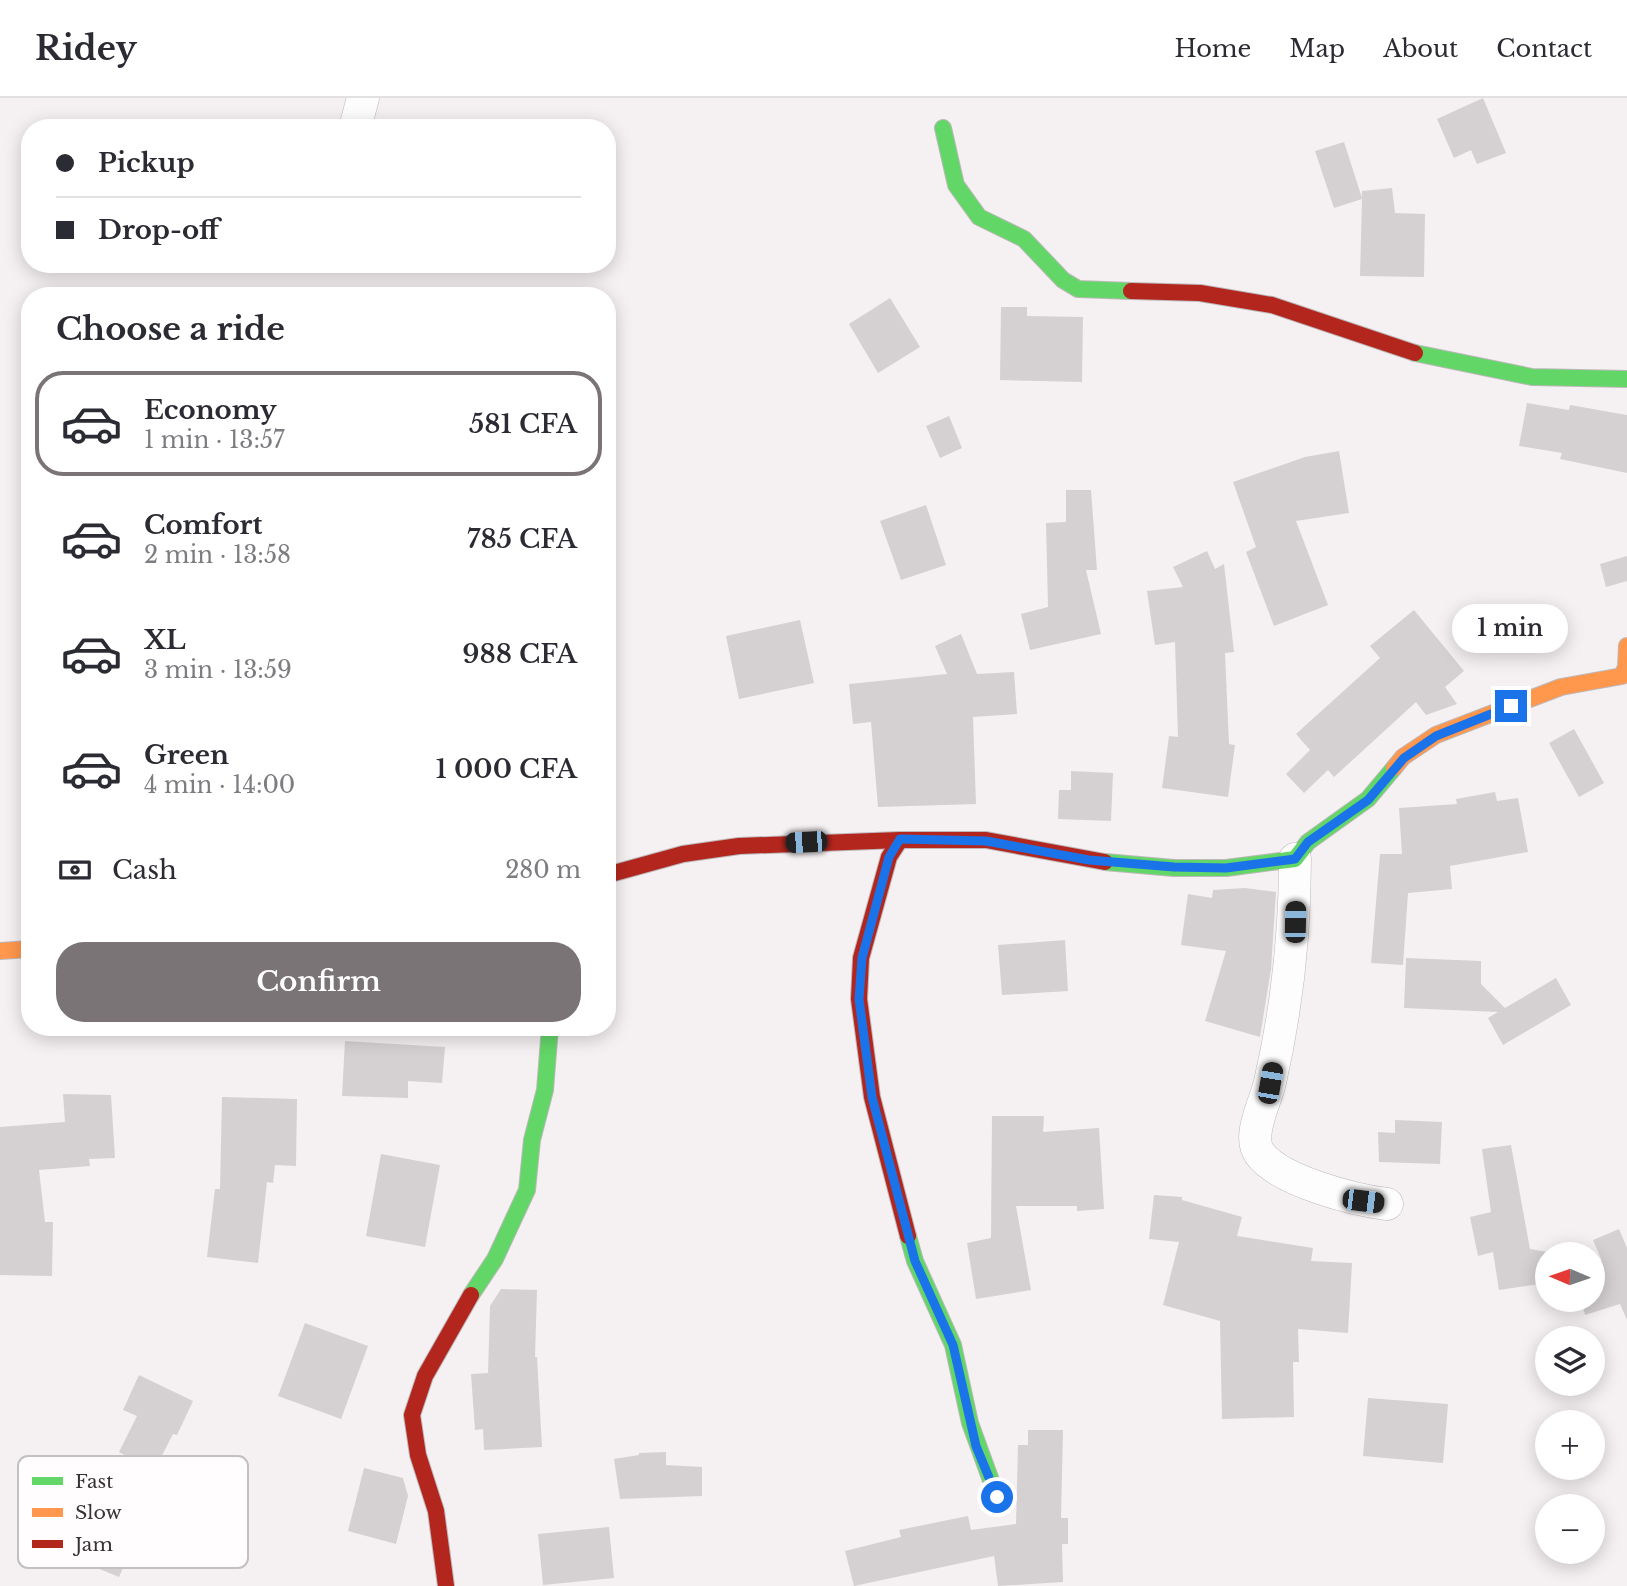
<!DOCTYPE html>
<html lang="en">
<head>
<meta charset="utf-8">
<style>
	body { margin:0; font-family:"Libre Baskerville",serif; background:#f2f2f3; color:#2b2b33; height:100vh; display:flex; flex-direction:column; font-size:26px; white-space:nowrap }
	* { box-sizing:border-box; margin:0 }
	p { font-size:23px; color:#7c7c81 }
	.icon { flex:none; width:38px; height:38px; fill:none; stroke:currentColor; stroke-width:2; stroke-linecap:round; stroke-linejoin:round }
	.map { position:relative; flex:1; overflow:hidden }
	.drawer { position:absolute; left:21px; top:189px; width:595px; height:749px; display:flex; flex-direction:column; background:#fff; border-radius:28px; box-shadow:0 4px 18px #0003 }
	.drawer>* { flex:none }
	.top-card { position:absolute; left:21px; top:21px; width:595px; height:154px; border-radius:28px; box-shadow:0 4px 18px #0003; display:grid; align-content:center; height:154px; padding:0 35px; background:#fff }
	.needle { width:46px; rotate:272deg }
	.fabs { position:absolute; left:1535px; top:1144px; display:grid; gap:14px }
	.fabs a { display:grid; place-items:center; width:70px; height:70px; border-radius:50%; background:#fff; box-shadow:0 4px 18px #0003; font-size:35px }
	.end { position:absolute; width:32px; height:32px; margin:-16px; border:9px solid #1a73e8; background:#fff; box-shadow:0 0 0 4px #fff }
	.from { border-radius:50% }
	.bubble { position:absolute; height:49px; border-radius:24px; background:#fff; box-shadow:0 4px 18px #0003; font-size:23px; font-weight:600; line-height:49px; text-align:center }
	.car { position:absolute; width:21px; height:42px; margin:-21px -10px; border-radius:9px; box-shadow:0 0 5px 2px #0007; background:linear-gradient(#222 24%,#8ab4d8 0 40%,#222 0 76%,#8ab4d8 0 86%,#222 0) }
	.top-card b { display:flex; align-items:center; gap:24px; height:66px; font-size:26px }
	.top-card b+b { border-top:2px solid #e1e1e2 }
	.top-card i { width:18px; height:18px; background:#2b2b33 }
	ul { padding:0; list-style:none }
	li { display:flex; align-items:center; gap:21px; height:105px; margin:0 14px 10px; padding:0 21px; border:4px solid transparent; border-radius:28px }
	li div { flex:1 }
	li b { display:block; font-size:26px }
	li em { font-style:normal; font-weight:600 }
	li.on { border-color:#7a7476 }
	li>.icon { width:63px; height:63px; stroke-width:1.5 }
	h2 { padding:0 35px; font-size:32px; line-height:84px }
	.pay { display:flex; align-items:center; gap:18px; height:77px; padding:0 35px; font-size:26px }
	.pay p { margin-inline-start:auto }
	.action { display:flex; gap:14px; margin-top:auto; padding:14px 35px }
	.action a { flex:1; height:80px; border-radius:28px; background:#7a7476; color:#fff; font-size:28px; font-weight:600; line-height:80px; text-align:center }
	header { display:flex; align-items:center; gap:42px; box-sizing:border-box; height:98px; padding:0 35px; background:#fff; border-bottom:2px solid #e1e1e2 }
	header strong { font-size:33px }
	nav { display:flex; gap:38px; margin-inline-start:auto; font-size:24px }
	.map>svg:first-child { display:block }
	.building { fill:#d5d1d3 }
	.lines { fill:none; stroke-linecap:round; stroke-linejoin:round }
	.street-casing { stroke:#bdb8ba; stroke-width:33 }
	.fast-casing { stroke:#bdb8ba; stroke-width:18 }
	.slow-casing { stroke:#bdb8ba; stroke-width:18 }
	.jam-casing { stroke:#bdb8ba; stroke-width:18 }
	.street { stroke:#fefdfd; stroke-width:32 }
	.fast { stroke:#63d668; stroke-width:16 }
	.slow { stroke:#ff974d; stroke-width:16 }
	.jam { stroke:#b3261e; stroke-width:16 }
	.route { stroke:#1a73e8; stroke-width:9 }
	.key { fill:#fffdfe; stroke:#c3c0c1; stroke-width:2 }
	.key-label { font-size:19px; fill:#373234 }
</style>
</head>
<body>
<header>
<strong>Ridey</strong>
<nav><a>Home</a><a>Map</a><a>About</a><a>Contact</a></nav>
</header>
<div class="map">
<svg width="1627" height="1488" viewBox="0 0 1627 1488">
	<rect width="100%" height="100%" fill="#f5f0f2"/>
	<g class="building">
		<polygon points="1483,0 1506,55 1477,66 1471,52 1454,60 1437,21"/>
		<polygon points="1344,44 1362,100 1362,93 1392,90 1395,115 1425,116 1424,179 1360,178 1362,101 1334,110 1315,53"/>
		<polygon points="890,200 920,249 878,275 849,226"/>
		<polygon points="1001,209 1027,209 1027,218 1083,219 1082,284 1000,282"/>
		<polygon points="1527,305 1569,312 1570,307 1627,317 1627,375 1560,361 1562,355 1519,348"/>
		<polygon points="949,318 962,350 940,360 926,328"/>
		<polygon points="1339,353 1349,415 1296,423 1328,507 1274,528 1246,454 1256,449 1233,384 1305,359"/>
		<polygon points="1066,392 1091,392 1097,472 1086,472 1101,536 1030,552 1021,516 1048,509 1046,425 1066,424"/>
		<polygon points="926,407 946,467 901,482 880,423"/>
		<polygon points="1207,453 1215,471 1224,466 1234,554 1225,555 1229,646 1235,647 1228,699 1162,690 1169,638 1178,639 1175,544 1155,547 1147,493 1183,489 1173,469"/>
		<polygon points="1627,458 1627,483 1606,489 1600,466"/>
		<polygon points="1414,512 1464,573 1445,589 1457,606 1426,617 1416,604 1334,679 1328,672 1304,695 1286,676 1310,652 1296,636 1380,560 1370,548"/>
		<polygon points="800,522 814,585 739,601 726,538"/>
		<polygon points="961,536 977,576 1014,574 1017,616 973,619 976,706 878,709 871,624 853,626 849,586 947,576 935,548"/>
		<polygon points="1574,631 1604,685 1579,699 1549,645"/>
		<polygon points="1071,673 1113,675 1111,723 1058,721 1059,692 1071,692"/>
		<polygon points="1495,694 1497,703 1518,700 1528,754 1450,768 1452,791 1408,795 1403,867 1371,865 1380,756 1402,756 1399,710 1457,706 1456,701"/>
		<polygon points="1245,790 1276,794 1271,871 1260,939 1205,923 1226,853 1181,847 1188,796 1212,800 1213,792"/>
		<polygon points="1065,842 1068,893 1002,897 998,847"/>
		<polygon points="1406,860 1481,863 1481,886 1505,910 1556,880 1571,907 1503,947 1488,920 1498,914 1404,910"/>
		<polygon points="345,943 445,949 442,985 408,983 408,1000 342,998"/>
		<polygon points="63,996 111,997 115,1060 89,1061 90,1068 39,1072 45,1124 53,1124 52,1178 0,1177 0,1029 65,1024"/>
		<polygon points="222,999 297,1001 296,1068 275,1067 273,1085 267,1084 258,1165 207,1159 215,1091 220,1091"/>
		<polygon points="992,1018 1044,1018 1043,1034 1099,1030 1104,1111 1077,1113 1077,1108 1016,1108 1031,1192 976,1201 967,1145 991,1140"/>
		<polygon points="1395,1022 1442,1024 1440,1066 1379,1064 1378,1034 1395,1035"/>
		<polygon points="1511,1047 1530,1151 1565,1157 1547,1157 1547,1185 1499,1192 1493,1154 1478,1158 1470,1119 1491,1114 1482,1051"/>
		<polygon points="381,1056 440,1067 425,1149 366,1138"/>
		<polygon points="1154,1097 1182,1099 1182,1102 1242,1119 1237,1138 1313,1150 1311,1163 1352,1165 1348,1235 1298,1231 1299,1264 1293,1264 1294,1319 1222,1321 1220,1223 1163,1207 1179,1144 1149,1141"/>
		<polygon points="1619,1131 1627,1150 1627,1222 1620,1206 1585,1217 1581,1202 1592,1202 1592,1161 1602,1163 1593,1142"/>
		<polygon points="501,1191 537,1192 535,1259 537,1259 542,1349 484,1352 483,1331 475,1332 471,1276 488,1275 490,1208"/>
		<polygon points="305,1225 368,1248 341,1321 278,1298"/>
		<polygon points="139,1277 193,1303 177,1337 173,1336 154,1373 119,1354 137,1318 123,1312"/>
		<polygon points="1368,1300 1448,1306 1443,1365 1363,1358"/>
		<polygon points="1028,1332 1063,1332 1061,1420 1068,1420 1068,1446 1062,1446 1063,1484 998,1488 994,1458 854,1488 845,1453 901,1439 899,1432 968,1418 971,1432 1016,1426 1018,1347 1028,1347"/>
		<polygon points="666,1354 666,1367 702,1369 702,1398 620,1401 614,1361 639,1357 639,1355"/>
		<polygon points="364,1370 403,1380 408,1398 396,1446 348,1433"/>
		<polygon points="76,1419 87,1419 136,1440 119,1479 61,1455"/>
		<polygon points="609,1429 614,1480 543,1487 538,1436"/>
	</g>
	<g class="lines">
		<g class="street-casing">
			<g id="street">
				<polyline points="355,30 363,0"/>
				<path d="M 1295,761 C 1295,837 1287,910 1270,984 C 1266,1004 1246,1038 1260,1056 C 1280,1083 1354,1102 1387,1106"/>
			</g>
		</g>
		<g class="fast-casing">
			<g id="fast">
				<polyline points="943,30 956,87 979,119 1024,141 1063,182 1078,191 1131,193"/>
				<polyline points="1415,255 1532,279 1627,281"/>
				<polyline points="1105,764 1174,770 1226,770 1295,761 1308,744 1368,701 1394,670"/>
				<polyline points="908,1138 915,1163 953,1247 970,1325 997,1399"/>
				<polyline points="471,1197 495,1161 527,1092 532,1042 545,992 550,929"/>
			</g>
		</g>
		<g class="slow-casing">
			<g id="slow">
				<polyline points="1394,670 1403,659 1436,637 1561,589 1622,578 1626,569 1627,548"/>
				<polyline points="0,853 30,851"/>
			</g>
		</g>
		<g class="jam-casing">
			<g id="jam">
				<polyline points="1131,193 1200,195 1272,207 1415,255"/>
				<polyline points="900,742 889,759 861,860 859,901 872,999 908,1138"/>
				<polyline points="607,777 683,756 739,748 900,742 986,742 1105,764"/>
				<polyline points="446,1488 436,1413 418,1357 412,1317 425,1278 471,1197"/>
			</g>
		</g>
		<use href="#street" class="street"/>
		<use href="#fast" class="fast"/>
		<use href="#slow" class="slow"/>
		<use href="#jam" class="jam"/>
	</g>
	<g class="lines">
		<polyline class="route" points="997,1399 976,1348 953,1247 915,1163 872,999 859,901 862,860 889,759 900,741 986,743 1089,762 1174,769 1226,770 1295,761 1308,744 1368,702 1404,660 1436,638 1511,608"/>
	</g>
	<rect x="18" y="1358" width="230" height="112" rx="10" class="key"/>
	<rect x="32" y="1379" width="31" height="8" fill="#63d668"/>
	<rect x="32" y="1410" width="31" height="9" fill="#ff974d"/>
	<rect x="32" y="1442" width="31" height="8" fill="#b3261e"/>
	<g class="key-label">
		<text x="75" y="1390">Fast</text>
		<text x="75" y="1421">Slow</text>
		<text x="75" y="1453">Jam</text>
	</g>
</svg>
<div class="fabs">
<a><svg class="needle" viewBox="-14 -14 28 28"><path d="M0-13l5 13h-10z" fill="#e53935"/><path d="M0 13l5-13h-10z" fill="#7c7c81"/></svg></a>
<a><svg class="icon" aria-label="layers" viewBox="0 0 24 24"><path d="M12 4l9 5-9 5-9-5zM3 14l9 5 9-5"/></svg></a>
<a>+</a>
<a>−</a>
</div>
<i class="end from" style="left:997px;top:1399px"></i>
<i class="end" style="left:1511px;top:608px"></i>
<div class="bubble" style="left:1452px;top:506px;width:116px">1 min</div>
<i class="car" style="left:806px;top:744px;rotate:267deg"></i>
<i class="car" style="left:1295px;top:824px;rotate:1deg"></i>
<i class="car" style="left:1270px;top:985px;rotate:10deg"></i>
<i class="car" style="left:1363px;top:1103px;rotate:97deg"></i>
<div class="top-card">
<b><i class="from"></i>Pickup</b>
<b><i></i>Drop-off</b>
</div>
<section class="drawer">
<h2>Choose a ride</h2>
<ul>
<li class="on"><svg class="icon" aria-label="car" viewBox="0 0 24 24"><path d="M5 17H2v-5l4-1 3-4h7l3 4 3 1v5h-3M9 17h6M6 11h13"/><circle cx="7" cy="17" r="2"/><circle cx="17" cy="17" r="2"/></svg><div><b>Economy</b><p>1 min · 13:57</p></div><em>581 CFA</em></li>
<li><svg class="icon" aria-label="car" viewBox="0 0 24 24"><path d="M5 17H2v-5l4-1 3-4h7l3 4 3 1v5h-3M9 17h6M6 11h13"/><circle cx="7" cy="17" r="2"/><circle cx="17" cy="17" r="2"/></svg><div><b>Comfort</b><p>2 min · 13:58</p></div><em>785 CFA</em></li>
<li><svg class="icon" aria-label="car" viewBox="0 0 24 24"><path d="M5 17H2v-5l4-1 3-4h7l3 4 3 1v5h-3M9 17h6M6 11h13"/><circle cx="7" cy="17" r="2"/><circle cx="17" cy="17" r="2"/></svg><div><b>XL</b><p>3 min · 13:59</p></div><em>988 CFA</em></li>
<li><svg class="icon" aria-label="car" viewBox="0 0 24 24"><path d="M5 17H2v-5l4-1 3-4h7l3 4 3 1v5h-3M9 17h6M6 11h13"/><circle cx="7" cy="17" r="2"/><circle cx="17" cy="17" r="2"/></svg><div><b>Green</b><p>4 min · 14:00</p></div><em>1 000 CFA</em></li>
</ul>
<div class="pay"><svg class="icon" aria-label="cash" viewBox="0 0 24 24"><path d="M3 7h18v10H3z"/><circle cx="12" cy="12" r="2"/></svg>Cash<p>280 m</p></div>
<div class="action"><a>Confirm</a></div>
</section>
</div>
</body>
</html>
